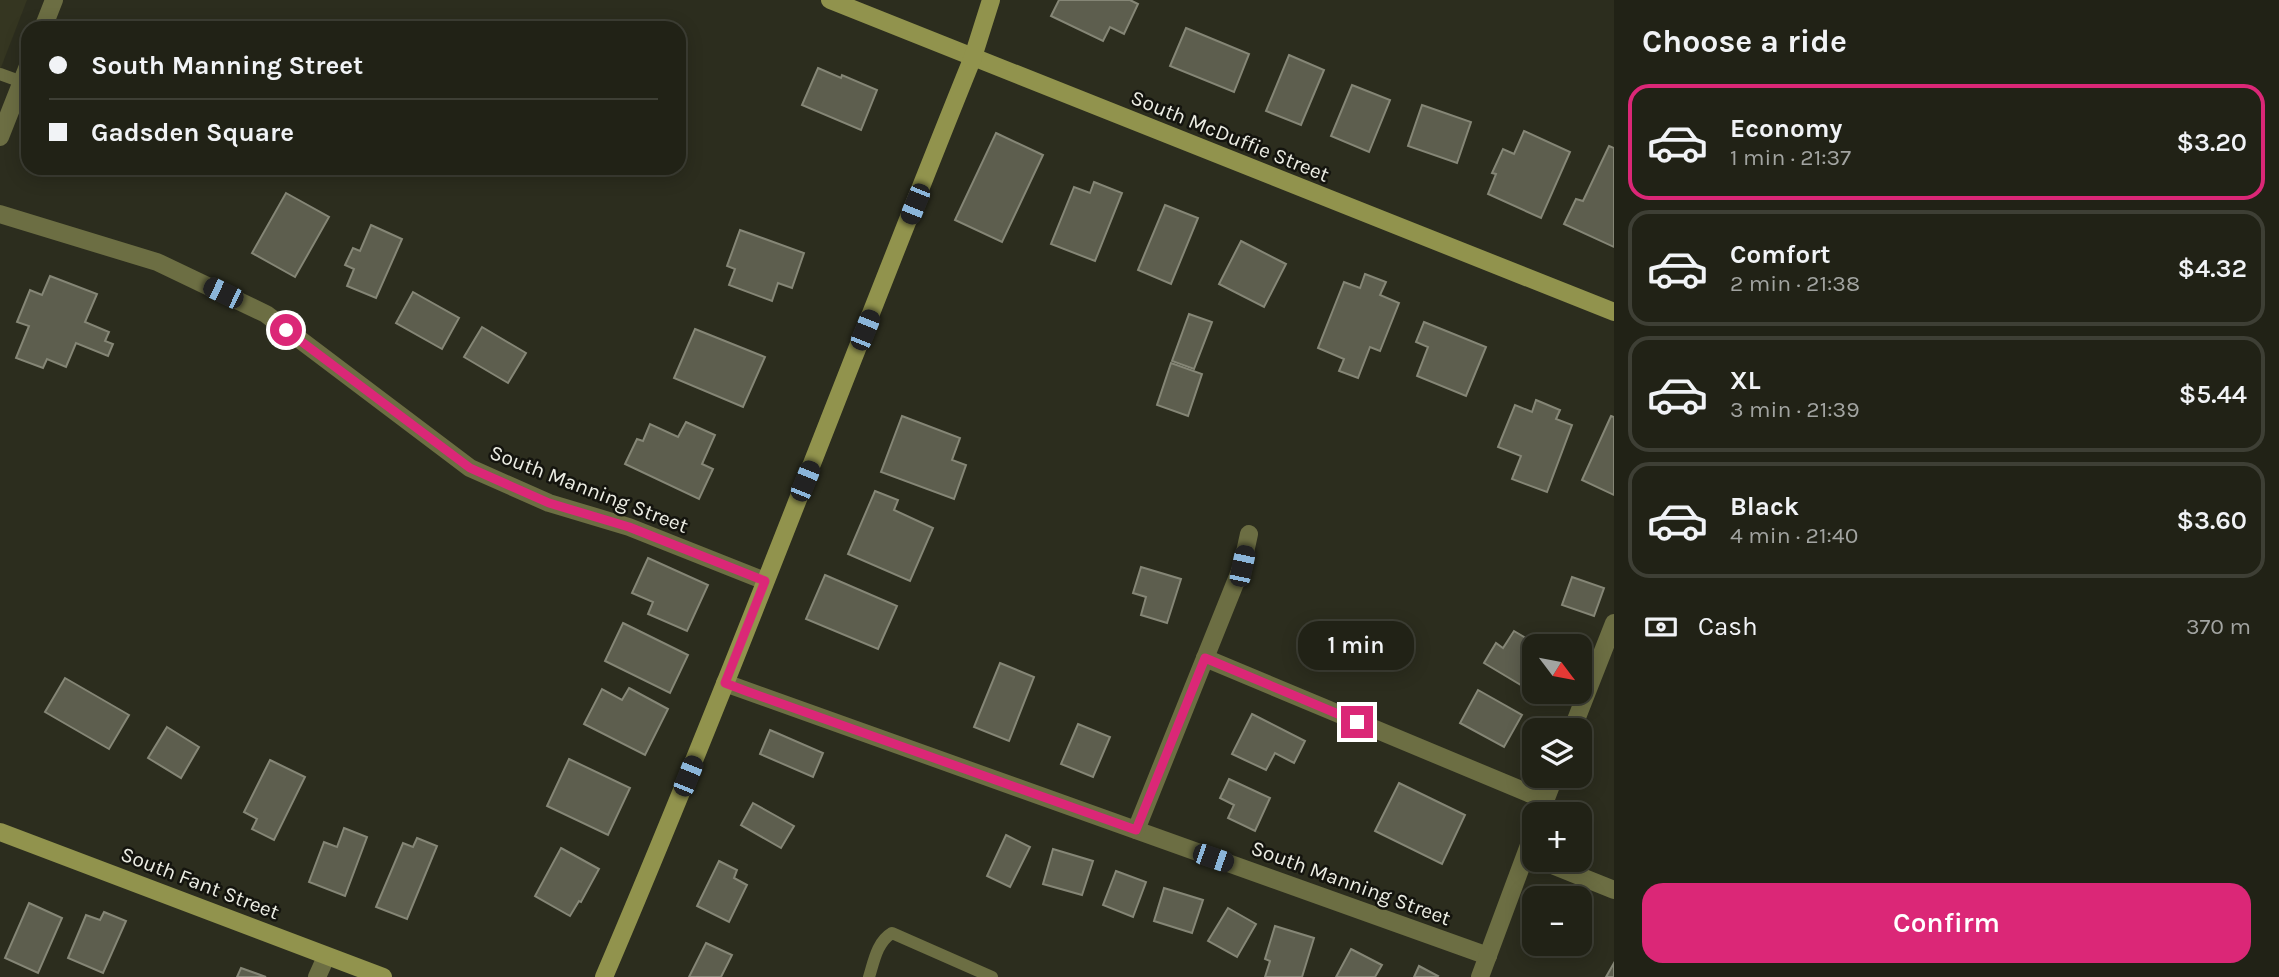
<!DOCTYPE html>
<html lang="en">
<head>
<meta charset="utf-8">
<style>
	body { margin:0; font-family:Karla,sans-serif; background:#292a1f; color:#f1f3f6; height:100vh; display:flex; flex-direction:column; font-size:26px; white-space:nowrap }
	* { box-sizing:border-box; margin:0 }
	p { font-size:23px; color:#a2a4a1 }
	.icon { flex:none; width:38px; height:38px; fill:none; stroke:currentColor; stroke-width:2; stroke-linecap:round; stroke-linejoin:round }
	.map { position:relative; flex:1; overflow:hidden }
	.drawer { display:flex; flex-direction:column; background:#212216; width:665px }
	.drawer>* { flex:none }
	.hud { position:absolute; left:21px; top:21px; width:665px; height:154px; border-radius:21px; box-shadow:0 4px 18px #0003,0 0 0 2px #3e3f35; display:grid; align-content:center; height:154px; padding:0 28px; background:#212216 }
	.needle { width:46px; rotate:122deg }
	.fabs { position:absolute; left:1522px; top:634px; display:grid; gap:14px }
	.fabs a { display:grid; place-items:center; width:70px; height:70px; border-radius:14px; background:#212216; box-shadow:0 4px 18px #0003,0 0 0 2px #3e3f35; font-size:35px }
	.end { position:absolute; width:32px; height:32px; margin:-16px; border:9px solid #db2777; background:#fff; box-shadow:0 0 0 4px #fff }
	.from { border-radius:50% }
	.bubble { position:absolute; height:49px; border-radius:21px; background:#212216; box-shadow:0 4px 18px #0003,0 0 0 2px #3e3f35; font-size:23px; font-weight:600; line-height:49px; text-align:center }
	.car { position:absolute; width:21px; height:42px; margin:-21px -10px; border-radius:9px; box-shadow:0 0 5px 2px #0007; background:linear-gradient(#222 24%,#8ab4d8 0 40%,#222 0 76%,#8ab4d8 0 86%,#222 0) }
	.hud b { display:flex; align-items:center; gap:24px; height:66px; font-size:26px }
	.hud b+b { border-top:2px solid #3e3f35 }
	.hud i { width:18px; height:18px; background:#f1f3f6 }
	ul { padding:0; list-style:none }
	li { display:flex; align-items:center; gap:21px; height:116px; margin:0 14px 10px; padding:0 14px; border:4px solid #3e3f35; border-radius:21px }
	li div { flex:1 }
	li b { display:block; font-size:26px }
	li em { font-style:normal; font-weight:600 }
	li.selected { border-color:#db2777 }
	li>.icon { width:63px; height:63px; stroke-width:1.5 }
	h2 { padding:0 28px; font-size:32px; line-height:84px }
	.pay { display:flex; align-items:center; gap:18px; height:77px; padding:0 28px; font-size:26px }
	.pay p { margin-inline-start:auto }
	.primary-button { display:flex; gap:14px; margin-top:auto; padding:14px 28px }
	.primary-button a { flex:1; height:80px; border-radius:21px; background:#db2777; color:#fff; font-size:28px; font-weight:600; line-height:80px; text-align:center }
	main { display:flex; flex:1; min-height:0 }
	.map>svg:first-child { display:block }
	.built { fill:#353621 }
	.building { fill:#5d5e4e; stroke:#858676; stroke-width:2 }
	.lines { fill:none; stroke-linecap:round; stroke-linejoin:round }
	.lane { stroke:#6c6e43; stroke-width:12 }
	.street { stroke:#6c6e43; stroke-width:18 }
	.secondary { stroke:#91934d; stroke-width:18 }
	.route { stroke:#db2777; stroke-width:9 }
	.labels { text-anchor:middle; dominant-baseline:central; stroke-width:5; stroke-linejoin:round; paint-order:stroke }
	.street-label { font-size:21px; fill:#ecede4; stroke:#14140e }
</style>
</head>
<body>
<main>
<div class="map">
<svg width="1614" height="977" viewBox="0 0 1614 977">
	<rect width="100%" height="100%" fill="#2c2d1e"/>
	<polygon class="built" points="0,0 27,0 0,70"/>
	<g class="building">
		<polygon points="1059,0 1130,0 1138,4 1124,34 1110,27 1103,41 1051,16"/>
		<polygon points="1186,28 1249,54 1234,92 1170,66"/>
		<polygon points="1289,55 1324,70 1301,125 1266,111"/>
		<polygon points="818,68 841,78 842,75 877,90 861,130 802,105"/>
		<polygon points="1352,85 1390,100 1369,152 1331,136"/>
		<polygon points="1422,105 1471,122 1457,163 1408,146"/>
		<polygon points="1524,131 1570,152 1541,218 1488,194 1496,174 1492,173 1503,149 1514,154"/>
		<polygon points="996,133 1043,155 1002,242 955,220"/>
		<polygon points="1609,146 1614,148 1614,247 1564,224 1576,199 1583,201"/>
		<polygon points="1094,182 1122,193 1095,261 1051,244 1074,187 1090,193"/>
		<polygon points="286,193 329,217 295,277 252,253"/>
		<polygon points="1165,205 1198,218 1171,284 1138,270"/>
		<polygon points="371,225 402,239 376,298 347,286 354,269 345,265 353,248 360,251"/>
		<polygon points="740,230 804,253 792,288 778,283 772,301 729,285 735,269 727,266"/>
		<polygon points="1241,241 1286,264 1264,307 1219,284"/>
		<polygon points="1365,274 1386,282 1380,295 1399,303 1380,351 1370,347 1358,378 1339,371 1344,359 1318,348 1344,282 1360,288"/>
		<polygon points="50,276 97,294 85,322 109,332 105,341 113,344 108,356 76,343 66,367 47,359 43,368 16,358 29,326 17,322 30,290 42,295"/>
		<polygon points="413,292 459,318 442,349 396,323"/>
		<polygon points="1189,314 1212,322 1194,369 1172,361"/>
		<polygon points="1424,322 1486,347 1466,396 1417,376 1428,347 1416,342"/>
		<polygon points="482,327 526,353 508,383 464,357"/>
		<polygon points="695,329 765,357 743,407 674,378"/>
		<polygon points="1171,363 1202,374 1188,416 1157,405"/>
		<polygon points="1536,400 1560,410 1556,419 1572,425 1547,492 1512,479 1521,456 1498,447 1515,405 1532,412"/>
		<polygon points="902,416 960,438 952,460 966,465 954,499 881,472"/>
		<polygon points="1611,416 1614,417 1614,495 1582,480"/>
		<polygon points="686,422 715,435 702,464 713,469 699,499 625,464 637,439 643,441 650,424 678,437"/>
		<polygon points="875,491 898,500 894,510 933,528 910,581 848,554"/>
		<polygon points="648,558 708,585 687,631 648,614 653,602 632,593"/>
		<polygon points="1141,567 1181,579 1167,623 1141,615 1146,597 1133,593"/>
		<polygon points="825,575 897,606 878,649 806,619"/>
		<polygon points="1572,577 1604,588 1594,616 1562,605"/>
		<polygon points="623,623 688,655 670,693 605,661"/>
		<polygon points="1514,631 1539,646 1535,646 1535,681 1529,690 1484,663 1496,643 1503,648"/>
		<polygon points="1000,663 1034,677 1009,741 974,727"/>
		<polygon points="65,678 129,715 109,749 45,712"/>
		<polygon points="629,688 668,709 645,755 584,724 602,689 622,700"/>
		<polygon points="1478,690 1522,715 1504,747 1460,723"/>
		<polygon points="1252,714 1305,741 1294,763 1275,753 1266,770 1232,754"/>
		<polygon points="1078,724 1110,737 1093,777 1061,764"/>
		<polygon points="167,727 199,747 181,778 148,758"/>
		<polygon points="770,730 823,753 813,777 760,754"/>
		<polygon points="569,759 630,788 608,835 547,806"/>
		<polygon points="270,760 305,777 274,840 252,829 257,819 244,812"/>
		<polygon points="1229,779 1270,798 1255,831 1228,818 1234,805 1220,798"/>
		<polygon points="1399,783 1465,815 1442,864 1375,831"/>
		<polygon points="753,803 794,826 781,848 741,825"/>
		<polygon points="344,828 367,837 345,896 309,882 324,842 337,847"/>
		<polygon points="1006,835 1030,847 1010,887 987,876"/>
		<polygon points="417,838 437,846 407,919 376,907 403,843 413,847"/>
		<polygon points="561,848 599,869 581,902 579,901 570,916 535,896"/>
		<polygon points="1053,849 1093,861 1082,895 1043,884"/>
		<polygon points="719,861 737,870 734,878 747,885 729,922 697,906"/>
		<polygon points="1116,871 1146,882 1133,917 1103,905"/>
		<polygon points="1164,888 1203,900 1192,933 1154,921"/>
		<polygon points="29,903 62,918 38,973 5,958"/>
		<polygon points="1228,908 1256,924 1237,957 1208,941"/>
		<polygon points="104,912 126,921 103,973 68,958 86,915 100,920"/>
		<polygon points="1275,926 1314,938 1302,977 1265,977 1270,961 1265,959"/>
		<polygon points="706,943 732,955 721,977 689,977"/>
		<polygon points="1351,949 1382,965 1375,977 1336,977"/>
		<polygon points="1614,963 1614,977 1606,977"/>
		<polygon points="1419,966 1438,976 1437,977 1414,977"/>
		<polygon points="241,968 266,977 237,977"/>
	</g>
	<g class="lines">
		<g class="lane">
			<polyline points="0,74 22,82"/>
			<path d="M 869,977 C 874,961 877,942 892,933 L 992,977"/>
		</g>
		<g class="street">
			<polyline points="43,28 54,0"/>
			<polyline points="0,137 28,66"/>
			<polyline points="0,214 157,262 266,314 470,468 549,503 629,527 765,581"/>
			<polyline points="1205,658 1545,800"/>
			<polyline points="725,683 1488,956"/>
			<polyline points="1572,730 1614,623"/>
			<polyline points="1540,814 1555,775"/>
			<polyline points="1136,830 1242,566 1249,534"/>
			<polyline points="1537,859 1614,890"/>
			<polyline points="317,977 326,957"/>
			<polyline points="1480,977 1535,829"/>
		</g>
		<g class="secondary">
			<polyline points="830,0 1614,312"/>
			<polyline points="0,832 383,977"/>
			<path d="M 604,977 C 734,673 849,363 973,57 L 991,0"/>
		</g>
	</g>
	<g class="lines">
		<polyline class="route" points="286,330 470,468 549,503 629,527 765,581 725,683 746,691 1136,830 1205,658 1357,722"/>
	</g>
	<g class="labels">
		<g class="street-label">
			<text transform="translate(1230 136) rotate(22)">South McDuffie Street</text>
			<text transform="translate(589 489) rotate(21)">South Manning Street</text>
			<text transform="translate(200 883) rotate(21)">South Fant Street</text>
			<text transform="translate(1351 883) rotate(20)">South Manning Street</text>
		</g>
	</g>
</svg>
<div class="fabs">
<a><svg class="needle" viewBox="-14 -14 28 28"><path d="M0-13l5 13h-10z" fill="#e53935"/><path d="M0 13l5-13h-10z" fill="#a2a4a1"/></svg></a>
<a><svg class="icon" aria-label="layers" viewBox="0 0 24 24"><path d="M12 4l9 5-9 5-9-5zM3 14l9 5 9-5"/></svg></a>
<a>+</a>
<a>−</a>
</div>
<i class="end from" style="left:286px;top:330px"></i>
<i class="end" style="left:1357px;top:722px"></i>
<div class="bubble" style="left:1298px;top:621px;width:116px">1 min</div>
<i class="car" style="left:915px;top:204px;rotate:202deg"></i>
<i class="car" style="left:223px;top:293px;rotate:296deg"></i>
<i class="car" style="left:865px;top:330px;rotate:22deg"></i>
<i class="car" style="left:805px;top:481px;rotate:22deg"></i>
<i class="car" style="left:1242px;top:566px;rotate:12deg"></i>
<i class="car" style="left:688px;top:776px;rotate:22deg"></i>
<i class="car" style="left:1213px;top:858px;rotate:109deg"></i>
<div class="hud">
<b><i class="from"></i>South Manning Street</b>
<b><i></i>Gadsden Square</b>
</div>
</div>
<section class="drawer">
<h2>Choose a ride</h2>
<ul>
<li class="selected"><svg class="icon" aria-label="car" viewBox="0 0 24 24"><path d="M5 17H2v-5l4-1 3-4h7l3 4 3 1v5h-3M9 17h6M6 11h13"/><circle cx="7" cy="17" r="2"/><circle cx="17" cy="17" r="2"/></svg><div><b>Economy</b><p>1 min · 21:37</p></div><em>$3.20</em></li>
<li><svg class="icon" aria-label="car" viewBox="0 0 24 24"><path d="M5 17H2v-5l4-1 3-4h7l3 4 3 1v5h-3M9 17h6M6 11h13"/><circle cx="7" cy="17" r="2"/><circle cx="17" cy="17" r="2"/></svg><div><b>Comfort</b><p>2 min · 21:38</p></div><em>$4.32</em></li>
<li><svg class="icon" aria-label="car" viewBox="0 0 24 24"><path d="M5 17H2v-5l4-1 3-4h7l3 4 3 1v5h-3M9 17h6M6 11h13"/><circle cx="7" cy="17" r="2"/><circle cx="17" cy="17" r="2"/></svg><div><b>XL</b><p>3 min · 21:39</p></div><em>$5.44</em></li>
<li><svg class="icon" aria-label="car" viewBox="0 0 24 24"><path d="M5 17H2v-5l4-1 3-4h7l3 4 3 1v5h-3M9 17h6M6 11h13"/><circle cx="7" cy="17" r="2"/><circle cx="17" cy="17" r="2"/></svg><div><b>Black</b><p>4 min · 21:40</p></div><em>$3.60</em></li>
</ul>
<div class="pay"><svg class="icon" aria-label="cash" viewBox="0 0 24 24"><path d="M3 7h18v10H3z"/><circle cx="12" cy="12" r="2"/></svg>Cash<p>370 m</p></div>
<div class="primary-button"><a>Confirm</a></div>
</section>
</main>
</body>
</html>
